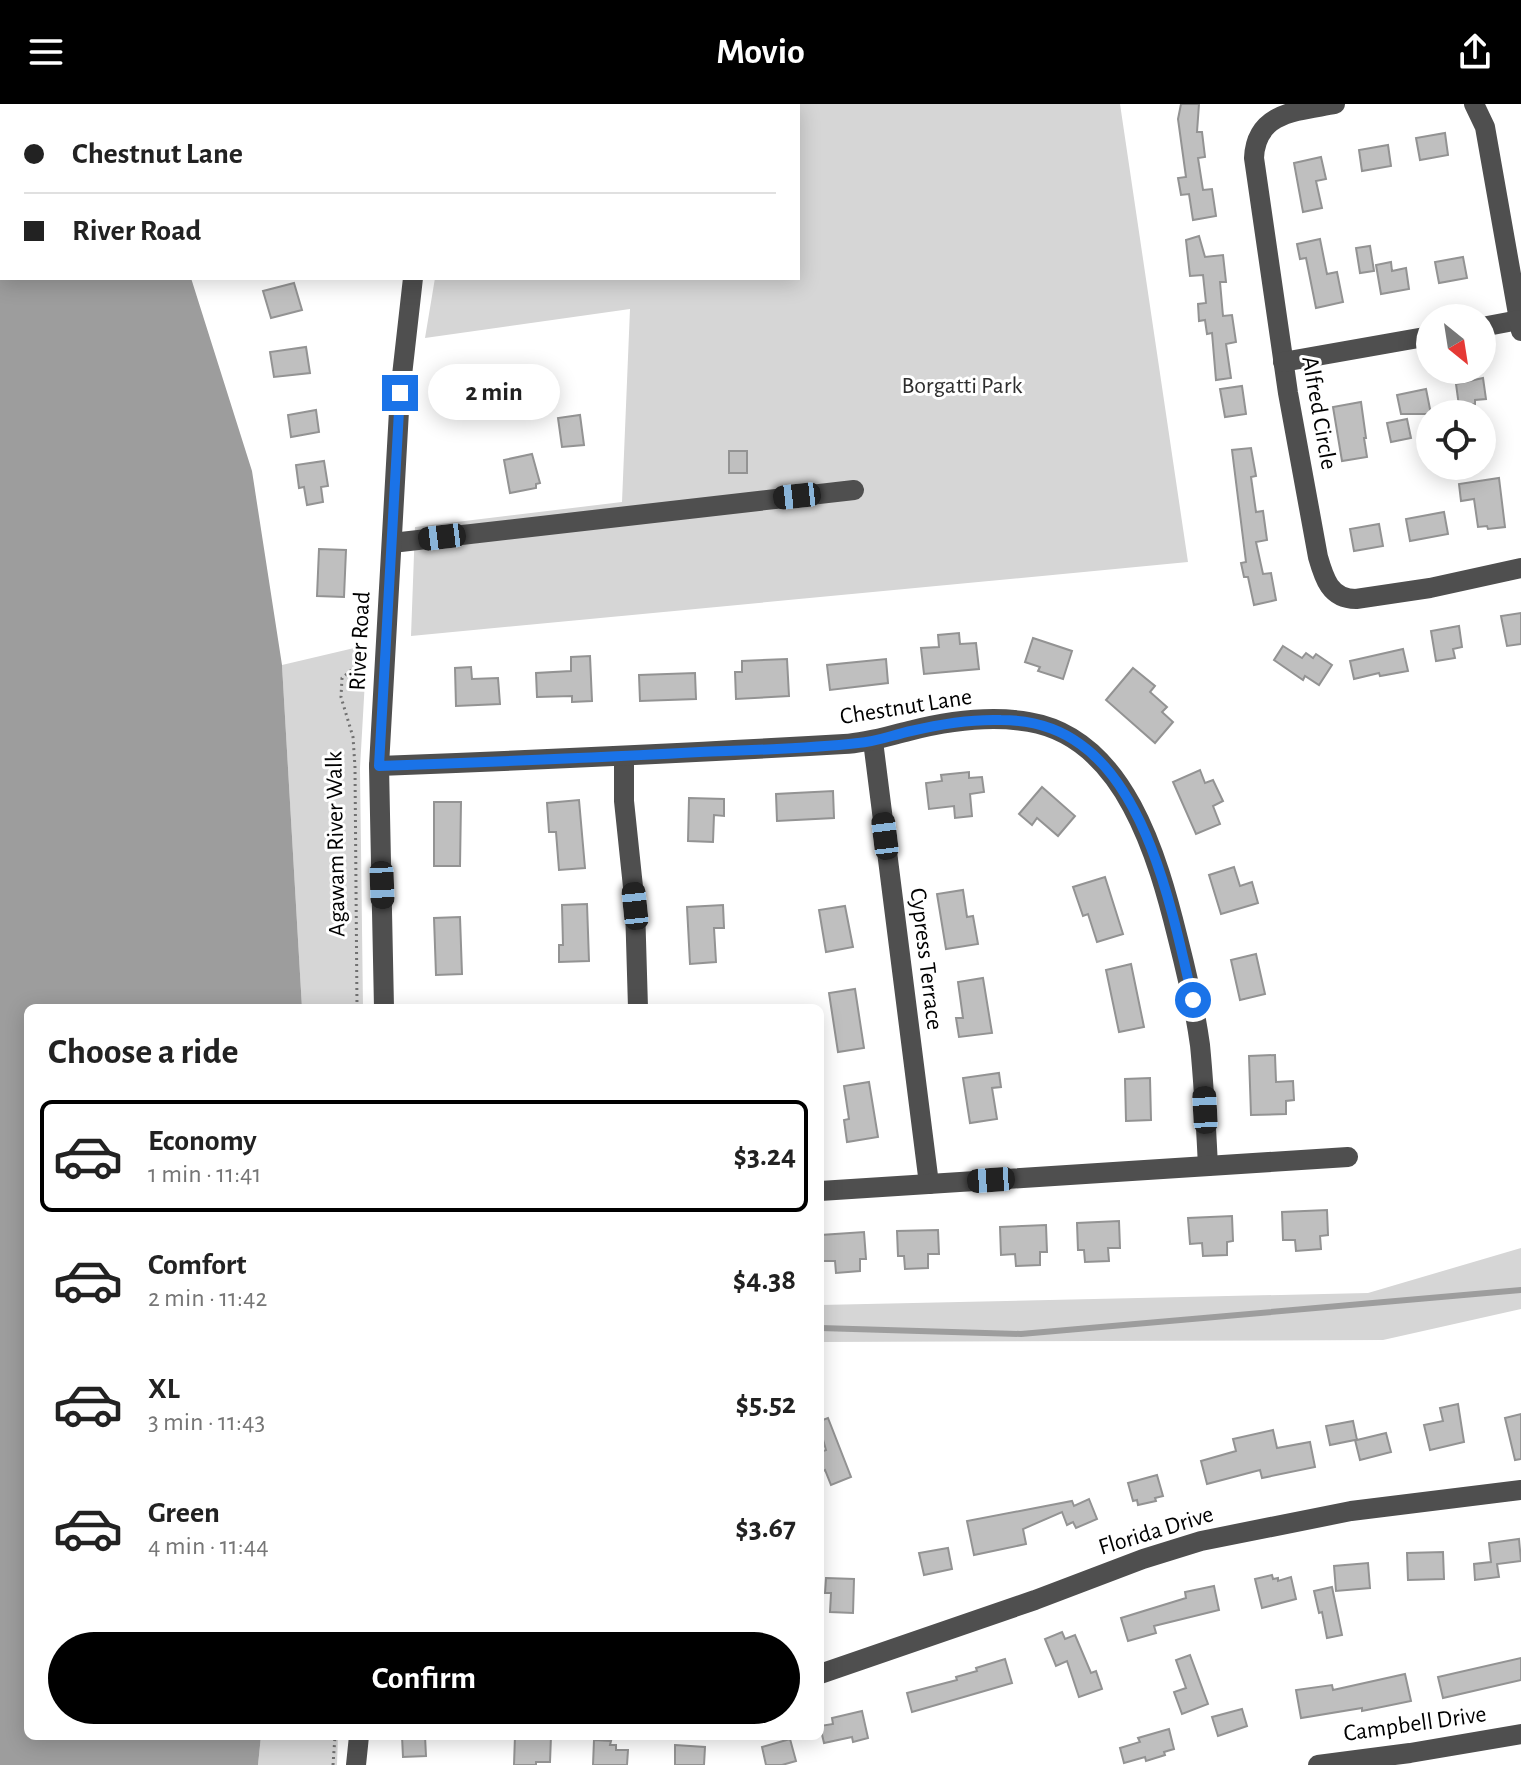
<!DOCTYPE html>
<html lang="en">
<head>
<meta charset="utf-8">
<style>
	body { margin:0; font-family:"Alegreya Sans",sans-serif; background:#f6f6f6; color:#222; height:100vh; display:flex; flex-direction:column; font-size:30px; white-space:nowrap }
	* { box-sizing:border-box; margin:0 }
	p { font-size:26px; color:#767676 }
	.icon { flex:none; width:44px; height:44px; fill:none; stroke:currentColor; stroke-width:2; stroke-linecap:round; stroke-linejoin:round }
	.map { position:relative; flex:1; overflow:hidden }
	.drawer { position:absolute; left:24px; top:900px; width:800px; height:736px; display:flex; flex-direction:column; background:#fff; border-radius:12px; box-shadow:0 4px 20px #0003 }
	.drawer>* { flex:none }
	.guide { position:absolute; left:0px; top:0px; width:800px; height:176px; box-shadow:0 4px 20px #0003; display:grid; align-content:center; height:176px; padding:0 24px; background:#fff }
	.needle { width:52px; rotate:150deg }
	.fabs { position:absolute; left:1416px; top:200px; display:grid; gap:16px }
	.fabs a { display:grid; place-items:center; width:80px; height:80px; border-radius:50%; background:#fff; box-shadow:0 4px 20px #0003; font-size:40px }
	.end { position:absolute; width:36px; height:36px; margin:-18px; border:10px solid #1a73e8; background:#fff; box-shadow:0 0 0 4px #fff }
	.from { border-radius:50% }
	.bubble { position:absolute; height:56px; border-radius:28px; background:#fff; box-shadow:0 4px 20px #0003; font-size:26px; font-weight:600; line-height:56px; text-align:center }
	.car { position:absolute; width:24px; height:48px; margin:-24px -12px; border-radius:10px; box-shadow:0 0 6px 2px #0007; background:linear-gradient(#222 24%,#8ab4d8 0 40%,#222 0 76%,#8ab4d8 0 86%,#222 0) }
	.guide b { display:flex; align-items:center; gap:28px; height:76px; font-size:30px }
	.guide b+b { border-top:2px solid #e0e0e0 }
	.guide i { width:20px; height:20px; background:#222 }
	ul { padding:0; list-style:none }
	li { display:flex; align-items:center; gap:24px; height:112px; margin:0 16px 12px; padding:0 8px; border:4px solid transparent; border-radius:12px }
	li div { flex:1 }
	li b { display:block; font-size:30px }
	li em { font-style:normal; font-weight:600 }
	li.on { border-color:#000 }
	li>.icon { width:72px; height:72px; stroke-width:1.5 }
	h2 { padding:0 24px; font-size:36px; line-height:96px }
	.primary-button { display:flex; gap:16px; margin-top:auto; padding:16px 24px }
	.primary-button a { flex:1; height:92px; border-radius:48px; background:#000; color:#fff; font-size:32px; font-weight:600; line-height:92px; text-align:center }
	header { display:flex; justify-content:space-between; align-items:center; height:104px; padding:0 24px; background:#000; color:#fff; font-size:36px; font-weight:600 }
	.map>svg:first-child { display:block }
	.green { fill:#d6d6d6 }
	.water { fill:#9d9d9d }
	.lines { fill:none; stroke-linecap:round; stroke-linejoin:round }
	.stream { stroke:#9d9d9d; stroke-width:6 }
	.building { fill:#bfbfbf; stroke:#939393; stroke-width:2 }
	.path { stroke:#717171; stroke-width:3; stroke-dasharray:2 4; stroke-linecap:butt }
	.minor { stroke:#4f4f4f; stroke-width:20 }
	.route { stroke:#1a73e8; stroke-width:10 }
	.labels { text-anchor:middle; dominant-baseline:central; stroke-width:6; stroke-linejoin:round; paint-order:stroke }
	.park-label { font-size:24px; fill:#2d2d2d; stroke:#fff }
	.street-label { font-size:24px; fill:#000; stroke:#fff }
</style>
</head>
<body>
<header><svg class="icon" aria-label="menu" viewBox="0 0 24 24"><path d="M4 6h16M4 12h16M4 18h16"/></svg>Movio<svg class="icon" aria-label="share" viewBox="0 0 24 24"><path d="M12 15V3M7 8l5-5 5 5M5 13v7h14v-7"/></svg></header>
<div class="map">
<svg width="1521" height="1661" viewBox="0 0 1521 1661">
	<rect width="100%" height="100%" fill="#fff"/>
	<g class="green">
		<polygon points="462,0 1120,0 1188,458 411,532 415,423 622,398 630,205 425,234 435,174 798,174 798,2 461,2"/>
		<polygon points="367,541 360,664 363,904 302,904 282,561"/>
		<polygon points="1521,1144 1521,1205 1383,1236 820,1238 820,1201 1368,1189"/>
		<polygon points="261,1632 338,1632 337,1661 258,1661"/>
	</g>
	<polygon class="water" points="0,0 136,0 137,2 2,2 2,174 191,174 252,367 282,561 302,904 28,904 28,1632 261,1632 258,1661 0,1661"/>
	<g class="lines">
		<polyline class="stream" points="820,1224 1021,1230 1521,1186"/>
	</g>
	<g class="building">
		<polygon points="1181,0 1199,0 1197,28 1202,28 1205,53 1198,54 1203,86 1212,85 1216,112 1193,116 1189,90 1181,91 1178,74 1186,73 1178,15"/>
		<polygon points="1445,29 1448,51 1420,56 1416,34"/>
		<polygon points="1388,41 1391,62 1362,67 1359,46"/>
		<polygon points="1321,53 1326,75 1316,77 1322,104 1303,108 1294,59"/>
		<polygon points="1199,132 1205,153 1223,151 1226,178 1220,178 1223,212 1232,211 1236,238 1226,240 1231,274 1216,276 1212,229 1207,230 1205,216 1199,217 1198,200 1206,199 1203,171 1190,172 1186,136"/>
		<polygon points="1320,135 1327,170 1337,168 1343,198 1316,204 1306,154 1300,155 1297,140"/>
		<polygon points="1370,142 1374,167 1360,169 1356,144"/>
		<polygon points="1463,153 1467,174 1439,179 1435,158"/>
		<polygon points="1391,158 1392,167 1406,164 1409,185 1381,190 1376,161"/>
		<polygon points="294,179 302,206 271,214 263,187"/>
		<polygon points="306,243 310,269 274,273 270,248"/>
		<polygon points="1483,274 1486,295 1475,296 1475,300 1459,302 1456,280"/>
		<polygon points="1242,282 1246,310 1225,313 1220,285"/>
		<polygon points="1426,285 1431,310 1401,310 1397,291"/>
		<polygon points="548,288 549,308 532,310 530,290"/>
		<polygon points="1361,298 1366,334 1364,334 1367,353 1342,357 1333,303"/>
		<polygon points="316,306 319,328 291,333 288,311"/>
		<polygon points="580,311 584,341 562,343 558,314"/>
		<polygon points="1407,315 1411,334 1391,338 1387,319"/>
		<polygon points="1251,344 1256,372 1251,373 1256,408 1263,407 1267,436 1256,438 1263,470 1271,469 1276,496 1254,501 1248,473 1244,473 1241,459 1246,458 1232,346"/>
		<rect x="729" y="347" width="18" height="22"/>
		<polygon points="532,350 540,379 536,380 536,384 510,389 504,356"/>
		<polygon points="324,357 328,382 321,383 323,398 307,401 304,383 299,384 296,361"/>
		<polygon points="1499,374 1505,423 1488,425 1487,422 1478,423 1474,395 1461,397 1459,380"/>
		<polygon points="1444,408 1448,430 1410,437 1406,415"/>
		<polygon points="1379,420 1383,442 1354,447 1350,425"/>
		<polygon points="319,445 346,446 344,493 317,492"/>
		<polygon points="1521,509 1521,540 1507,542 1501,512"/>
		<polygon points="1459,522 1462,543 1453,545 1455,554 1436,557 1431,527"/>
		<polygon points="959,529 960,540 976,539 979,565 924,570 921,544 939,543 938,531"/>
		<polygon points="1033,534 1072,547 1063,575 1038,567 1040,563 1025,558"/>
		<polygon points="1283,542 1302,554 1306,549 1313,554 1316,550 1332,561 1319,581 1305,572 1303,576 1274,556"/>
		<polygon points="1403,545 1408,567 1380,572 1379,569 1354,575 1350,557"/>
		<polygon points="590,552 592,597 572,598 572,592 537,593 536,569 571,567 571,553"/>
		<polygon points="787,555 789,592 736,595 735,568 742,568 742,557"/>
		<polygon points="886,555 888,579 830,586 827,561"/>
		<polygon points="471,563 472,575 498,574 500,600 456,602 455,564"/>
		<polygon points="1133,564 1155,582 1150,588 1167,603 1162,608 1173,618 1155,639 1106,596"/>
		<polygon points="695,569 696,595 640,597 639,571"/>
		<polygon points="1200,666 1205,679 1213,676 1223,697 1213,702 1220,720 1196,730 1173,678"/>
		<polygon points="969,668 969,674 982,673 984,688 970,690 972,712 955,714 954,702 929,705 926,679 942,677 941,671"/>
		<polygon points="1042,683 1075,712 1058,732 1037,714 1032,721 1019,710"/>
		<polygon points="833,687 834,714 777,717 776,690"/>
		<polygon points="689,694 724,695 724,712 714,711 713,738 688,737"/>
		<polygon points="579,696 585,764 559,766 556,728 549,728 547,699"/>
		<polygon points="434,698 461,698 460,762 434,762"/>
		<polygon points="1234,763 1240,782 1252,778 1258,799 1221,810 1209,771"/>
		<polygon points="1105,773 1123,830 1097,838 1088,810 1083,812 1073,783"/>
		<polygon points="963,786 967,813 973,812 978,840 946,845 937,790"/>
		<polygon points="587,800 589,857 559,858 559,841 563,841 562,801"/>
		<polygon points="723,801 724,824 714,824 716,858 690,860 687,803"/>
		<polygon points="845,802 853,843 826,848 819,806"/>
		<polygon points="460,813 462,870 436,871 434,814"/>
		<polygon points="1256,850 1265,890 1240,896 1231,856"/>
		<polygon points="1131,860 1144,923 1119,928 1106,866"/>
		<polygon points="983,874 992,929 959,933 956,914 963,914 958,878"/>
		<polygon points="855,885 864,944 838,948 829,889"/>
		<polygon points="1275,951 1276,978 1293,977 1294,996 1286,997 1286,1010 1251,1011 1249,952"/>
		<polygon points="999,969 1001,983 992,984 997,1015 970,1019 963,974"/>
		<polygon points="1150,974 1151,1016 1126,1017 1125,975"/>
		<polygon points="869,978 878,1033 847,1038 844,1016 849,1015 844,982"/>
		<polygon points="1327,1106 1328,1131 1320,1132 1321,1145 1296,1147 1295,1136 1283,1136 1282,1108"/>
		<polygon points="1232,1112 1233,1137 1227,1138 1227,1151 1203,1152 1202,1139 1190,1140 1188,1114"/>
		<polygon points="1119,1117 1120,1144 1108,1144 1109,1157 1085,1158 1084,1146 1078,1146 1077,1119"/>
		<polygon points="1046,1121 1047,1148 1040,1148 1040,1161 1016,1162 1015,1150 1001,1151 1000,1123"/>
		<polygon points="938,1126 939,1150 928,1150 928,1164 905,1165 904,1152 898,1152 897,1127"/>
		<polygon points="864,1128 866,1155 860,1155 860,1167 836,1169 835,1157 823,1157 821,1131"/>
		<polygon points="1458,1300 1464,1338 1430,1346 1424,1321 1443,1317 1440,1304"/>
		<polygon points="1521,1310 1521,1355 1515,1356 1505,1314"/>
		<polygon points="828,1314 851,1373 831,1381 825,1366 820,1369 820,1348 826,1346 820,1325 820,1317"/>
		<polygon points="1353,1317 1357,1336 1386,1329 1391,1348 1360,1356 1355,1336 1330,1341 1326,1322"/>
		<polygon points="1273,1326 1277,1344 1310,1338 1315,1363 1262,1374 1260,1366 1207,1380 1201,1357 1236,1347 1233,1335"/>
		<polygon points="1157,1371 1163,1392 1155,1394 1156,1397 1138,1401 1137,1396 1133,1397 1128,1379"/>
		<polygon points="1089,1395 1097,1415 1076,1424 1073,1418 1067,1421 1062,1408 1023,1425 1026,1440 974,1451 967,1417 1072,1397 1074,1402"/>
		<polygon points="1519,1435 1521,1457 1497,1460 1499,1473 1475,1476 1474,1460 1491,1458 1489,1439"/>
		<polygon points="948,1444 952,1465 924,1471 919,1449"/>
		<polygon points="1443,1448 1444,1475 1408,1476 1407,1449"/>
		<polygon points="1368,1459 1370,1484 1336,1487 1334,1462"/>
		<polygon points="1272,1471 1273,1475 1278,1474 1278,1477 1291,1473 1296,1495 1262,1504 1255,1475"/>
		<polygon points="826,1474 854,1475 853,1509 830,1508 831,1489 825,1489"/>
		<polygon points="1214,1482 1219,1506 1154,1522 1156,1529 1128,1537 1121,1514 1186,1494 1185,1488"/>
		<polygon points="1332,1483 1342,1531 1327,1534 1322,1508 1319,1509 1314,1487"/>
		<polygon points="1062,1528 1065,1535 1075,1531 1091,1569 1096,1567 1102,1585 1079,1593 1067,1557 1056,1562 1045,1535"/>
		<polygon points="1190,1551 1208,1600 1182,1610 1174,1588 1186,1584 1176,1556"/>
		<polygon points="1521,1554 1521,1576 1443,1594 1438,1573"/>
		<polygon points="1005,1555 1012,1579 912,1608 907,1589 957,1576 956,1573 977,1567 976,1564"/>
		<polygon points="1405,1570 1411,1597 1362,1607 1362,1604 1301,1614 1296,1586 1332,1581 1333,1586"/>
		<polygon points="1242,1605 1247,1622 1218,1632 1212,1613"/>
		<polygon points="862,1607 868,1634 853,1638 852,1633 824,1639 820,1622 833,1620 832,1614"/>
		<polygon points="1169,1625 1174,1645 1164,1648 1165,1651 1146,1657 1145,1653 1124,1659 1120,1644 1140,1638 1138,1634"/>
		<polygon points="402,1632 425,1632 426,1652 403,1653"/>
		<polygon points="515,1632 551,1632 550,1658 536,1658 536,1661 514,1661"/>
		<polygon points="790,1635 796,1657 782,1661 766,1661 762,1643"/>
		<polygon points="594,1636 611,1637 610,1641 616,1641 616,1646 628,1646 627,1661 593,1661"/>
		<polygon points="675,1641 705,1643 704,1661 675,1661"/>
	</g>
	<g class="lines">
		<g class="path">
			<polyline points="357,904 355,663 353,633 341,593 342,574 354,564 364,564"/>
			<polyline points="333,1661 335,1632"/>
		</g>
		<g class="minor">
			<path d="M 1335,0 C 1299,7 1256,7 1254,54 L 1288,289 L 1318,453 C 1324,474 1330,495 1356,495 L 1430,484 L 1521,464"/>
			<polyline points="1474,0 1485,23 1521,227"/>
			<polyline points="436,2 436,0"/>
			<polyline points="1482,223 1519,216"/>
			<polyline points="1283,258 1430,232"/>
			<polyline points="392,439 854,386"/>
			<polyline points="873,637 929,1080"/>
			<polyline points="624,653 624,697 635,802 638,904"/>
			<path d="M 379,662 C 534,656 689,649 844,640 C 867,639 888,632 909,627 C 948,617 989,611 1029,618 C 1125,634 1158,754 1178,835 C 1187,870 1195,905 1200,941 C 1204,981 1206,1022 1208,1062"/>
			<polyline points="384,904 379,662 400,289 413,174"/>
			<polyline points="820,1087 1348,1053"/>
			<polyline points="820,1570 1035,1496 1143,1455 1201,1437 1351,1407 1521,1386"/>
			<polyline points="356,1661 359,1632"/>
			<polyline points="1318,1661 1410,1649 1521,1630"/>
		</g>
	</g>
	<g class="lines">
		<path class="route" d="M 400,289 L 379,662 C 486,658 593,654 700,648 C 753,646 806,645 858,639 C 876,638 893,631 911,627 C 940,620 970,615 1001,616 C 1030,616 1057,623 1080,640 C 1151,690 1174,816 1193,896"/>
	</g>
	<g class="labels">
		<g class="park-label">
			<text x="962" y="282">Borgatti Park</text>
		</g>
		<g class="street-label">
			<text transform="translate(1319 309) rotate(80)">Alfred Circle</text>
			<text transform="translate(360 537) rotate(-87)">River Road</text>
			<text transform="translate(906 603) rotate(-9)">Chestnut Lane</text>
			<text transform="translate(336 740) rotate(-91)">Agawam River Walk</text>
			<text transform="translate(926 855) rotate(83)">Cypress Terrace</text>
			<text transform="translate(1156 1427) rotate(-17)">Florida Drive</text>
			<text transform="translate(1415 1620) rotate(-8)">Campbell Drive</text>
		</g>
	</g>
</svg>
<div class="fabs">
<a><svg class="needle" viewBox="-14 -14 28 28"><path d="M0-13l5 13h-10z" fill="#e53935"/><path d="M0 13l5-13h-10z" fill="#767676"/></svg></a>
<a><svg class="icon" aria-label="locate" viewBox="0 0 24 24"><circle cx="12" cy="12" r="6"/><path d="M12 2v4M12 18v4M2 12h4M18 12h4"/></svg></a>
</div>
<i class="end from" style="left:1193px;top:896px"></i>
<i class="end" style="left:400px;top:289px"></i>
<div class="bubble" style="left:428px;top:260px;width:132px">2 min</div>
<i class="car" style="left:797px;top:392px;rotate:264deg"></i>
<i class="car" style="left:442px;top:433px;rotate:263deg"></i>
<i class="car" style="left:885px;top:732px;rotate:353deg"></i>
<i class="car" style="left:382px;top:781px;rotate:178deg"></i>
<i class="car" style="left:635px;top:802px;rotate:354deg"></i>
<i class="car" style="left:1205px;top:1006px;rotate:357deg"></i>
<i class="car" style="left:991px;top:1076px;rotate:266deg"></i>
<div class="guide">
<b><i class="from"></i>Chestnut Lane</b>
<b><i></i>River Road</b>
</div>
<section class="drawer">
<h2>Choose a ride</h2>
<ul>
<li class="on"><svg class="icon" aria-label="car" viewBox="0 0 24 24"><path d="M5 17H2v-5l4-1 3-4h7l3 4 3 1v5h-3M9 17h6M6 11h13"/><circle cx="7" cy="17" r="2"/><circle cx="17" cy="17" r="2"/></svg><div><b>Economy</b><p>1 min · 11:41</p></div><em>$3.24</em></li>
<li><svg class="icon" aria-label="car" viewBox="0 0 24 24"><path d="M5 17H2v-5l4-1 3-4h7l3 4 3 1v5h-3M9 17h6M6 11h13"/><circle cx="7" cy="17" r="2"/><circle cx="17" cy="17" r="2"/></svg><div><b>Comfort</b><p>2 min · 11:42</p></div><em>$4.38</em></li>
<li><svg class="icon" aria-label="car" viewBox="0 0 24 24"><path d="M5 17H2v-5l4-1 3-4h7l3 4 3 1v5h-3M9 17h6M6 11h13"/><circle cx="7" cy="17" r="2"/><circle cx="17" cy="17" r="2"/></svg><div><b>XL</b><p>3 min · 11:43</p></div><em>$5.52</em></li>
<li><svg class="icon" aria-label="car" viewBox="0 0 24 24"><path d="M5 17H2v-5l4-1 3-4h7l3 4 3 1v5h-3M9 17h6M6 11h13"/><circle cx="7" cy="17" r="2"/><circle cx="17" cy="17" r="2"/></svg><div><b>Green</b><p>4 min · 11:44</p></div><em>$3.67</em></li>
</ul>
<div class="primary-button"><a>Confirm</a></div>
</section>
</div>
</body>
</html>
